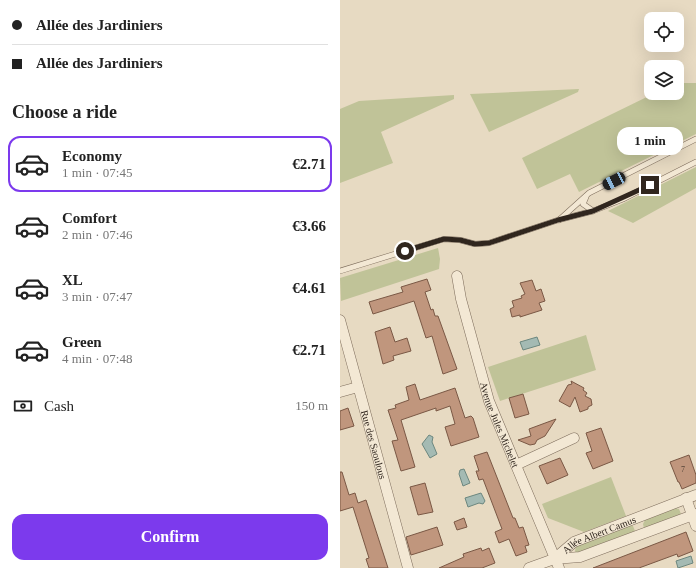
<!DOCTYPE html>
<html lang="en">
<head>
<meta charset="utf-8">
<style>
	body { margin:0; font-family:"Times New Roman",serif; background:#f6f6f6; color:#222; height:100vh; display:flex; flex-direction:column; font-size:15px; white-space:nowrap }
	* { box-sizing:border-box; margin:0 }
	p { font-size:13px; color:#767676 }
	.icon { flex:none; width:22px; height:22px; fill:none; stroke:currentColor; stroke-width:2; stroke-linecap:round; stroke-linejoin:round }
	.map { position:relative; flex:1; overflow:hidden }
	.details { display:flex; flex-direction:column; background:#fff; width:340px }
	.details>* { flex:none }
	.guide { display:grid; align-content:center; height:88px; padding:0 12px; background:#fff }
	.fabs { position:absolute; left:304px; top:12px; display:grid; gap:8px }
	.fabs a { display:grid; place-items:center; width:40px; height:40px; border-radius:8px; background:#fff; box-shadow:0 4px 16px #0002; font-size:20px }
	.end { position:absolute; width:18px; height:18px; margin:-9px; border:5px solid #30261e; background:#fff; box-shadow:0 0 0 2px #fff }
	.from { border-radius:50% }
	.bubble { position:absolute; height:28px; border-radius:12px; background:#fff; box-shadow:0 4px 16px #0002; font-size:13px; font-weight:800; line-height:28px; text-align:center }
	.car { position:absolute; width:12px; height:24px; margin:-12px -6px; border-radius:5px; box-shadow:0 0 3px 1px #0007; background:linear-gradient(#222 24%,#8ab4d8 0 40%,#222 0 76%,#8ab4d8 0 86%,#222 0) }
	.guide b { display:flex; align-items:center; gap:14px; height:38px; font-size:15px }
	.guide b+b { border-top:1px solid #e0e0e0 }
	.guide i { width:10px; height:10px; background:#222 }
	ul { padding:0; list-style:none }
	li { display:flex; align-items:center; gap:12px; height:56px; margin:0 8px 6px; padding:0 4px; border:2px solid transparent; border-radius:12px }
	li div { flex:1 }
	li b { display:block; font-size:15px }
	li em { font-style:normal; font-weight:800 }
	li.active { border-color:#7c3aed }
	li>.icon { width:36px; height:36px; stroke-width:1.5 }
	h2 { padding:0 12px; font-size:18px; line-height:48px }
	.pay { display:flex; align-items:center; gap:10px; height:44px; padding:0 12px; font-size:15px }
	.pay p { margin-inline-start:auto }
	.action { display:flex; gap:8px; margin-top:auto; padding:8px 12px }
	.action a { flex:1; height:46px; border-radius:12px; background:#7c3aed; color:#fff; font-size:16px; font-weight:800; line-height:46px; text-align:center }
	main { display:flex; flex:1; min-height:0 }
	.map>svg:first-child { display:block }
	.green { fill:#c0c398 }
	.water { fill:#a4bab3; stroke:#6c877f }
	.building { fill:#c0967d; stroke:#7a5845 }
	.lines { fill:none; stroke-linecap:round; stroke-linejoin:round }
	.lane-casing { stroke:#7e6d5c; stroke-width:6 }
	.street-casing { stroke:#7e6d5c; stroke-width:11 }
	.lane { stroke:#f3e8d4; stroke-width:5 }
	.street { stroke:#f3e8d4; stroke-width:10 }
	.route { stroke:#30261e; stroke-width:5 }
	.labels { text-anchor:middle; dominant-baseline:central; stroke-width:3; stroke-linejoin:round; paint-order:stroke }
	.number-label { font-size:8px; fill:#544236 }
	.street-label { font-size:10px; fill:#30261e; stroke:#efe5d1 }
</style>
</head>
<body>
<main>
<section class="details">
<div class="guide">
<b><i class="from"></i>Allée des Jardiniers</b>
<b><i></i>Allée des Jardiniers</b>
</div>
<h2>Choose a ride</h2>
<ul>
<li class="active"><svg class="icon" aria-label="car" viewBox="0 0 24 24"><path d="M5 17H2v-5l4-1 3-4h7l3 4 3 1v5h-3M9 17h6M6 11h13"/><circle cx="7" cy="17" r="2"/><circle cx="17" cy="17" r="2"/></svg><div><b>Economy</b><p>1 min · 07:45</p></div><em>€2.71</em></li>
<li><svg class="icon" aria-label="car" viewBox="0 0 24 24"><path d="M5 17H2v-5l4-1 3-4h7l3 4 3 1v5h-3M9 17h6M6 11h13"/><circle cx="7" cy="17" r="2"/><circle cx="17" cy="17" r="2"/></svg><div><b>Comfort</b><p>2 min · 07:46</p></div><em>€3.66</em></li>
<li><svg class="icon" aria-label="car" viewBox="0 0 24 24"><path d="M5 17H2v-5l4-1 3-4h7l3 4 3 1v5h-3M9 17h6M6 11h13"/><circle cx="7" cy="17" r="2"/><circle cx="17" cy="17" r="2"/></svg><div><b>XL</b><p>3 min · 07:47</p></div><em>€4.61</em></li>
<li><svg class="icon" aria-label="car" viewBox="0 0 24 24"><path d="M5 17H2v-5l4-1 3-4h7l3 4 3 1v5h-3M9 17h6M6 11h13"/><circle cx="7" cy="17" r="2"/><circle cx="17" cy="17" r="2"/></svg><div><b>Green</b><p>4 min · 07:48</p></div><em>€2.71</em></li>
</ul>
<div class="pay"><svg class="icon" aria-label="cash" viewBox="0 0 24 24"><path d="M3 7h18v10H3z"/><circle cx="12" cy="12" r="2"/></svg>Cash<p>150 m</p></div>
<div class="action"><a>Confirm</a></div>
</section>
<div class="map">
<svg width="356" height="568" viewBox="0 0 356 568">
	<rect width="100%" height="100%" fill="#e7dac2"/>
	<g class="green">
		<polygon points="337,83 356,83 356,134 239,192 230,174 197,189 182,158 315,93 337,93"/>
		<polygon points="239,89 238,92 149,132 130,94"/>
		<polygon points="114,95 114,99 41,132 53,163 0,183 0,109 19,101"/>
		<polygon points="356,167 356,188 293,223 268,211"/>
		<polygon points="98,248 100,259 99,269 1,301 0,278"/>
		<polygon points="246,335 256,370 160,401 148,367"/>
		<polygon points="271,477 286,516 244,532 208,518 202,504"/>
		<polygon points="335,508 339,509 341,514 304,528 303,524 305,520"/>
		<polygon points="290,525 293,526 295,531 236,553 235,551 236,546"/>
	</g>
	<g class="water">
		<polygon points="197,337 200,345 183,350 180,342"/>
		<polygon points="89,435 93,437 92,442 97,454 90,458 82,444"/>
		<polygon points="124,469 130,483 123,486 119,474 120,470"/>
		<polygon points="141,493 145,501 143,504 139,503 128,507 125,498"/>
		<polygon points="351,556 353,563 338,568 336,561"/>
	</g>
	<g class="building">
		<polygon points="87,279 91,290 85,292 91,310 93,309 95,316 98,316 117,369 103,374 92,336 86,338 74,301 33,314 29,302 63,292 61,287"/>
		<polygon points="192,280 196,291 201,289 205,301 199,303 202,310 180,317 180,315 172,317 170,309 174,307 172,301 182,298 181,296 185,294 180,283"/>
		<polygon points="50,327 55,342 67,338 71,351 53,356 54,360 43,364 35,332"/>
		<polygon points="231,381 244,388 243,390 247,393 245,396 251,399 252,405 248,407 248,409 240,412 235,397 230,407 219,401 228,385 232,384"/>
		<polygon points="75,384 80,400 115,388 125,418 131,416 133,418 139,437 111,446 105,427 115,424 110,406 96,411 96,408 61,420 75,467 61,471 52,441 58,440 48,410 56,408 55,405 69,400 66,387"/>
		<polygon points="183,394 189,414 175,418 169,398"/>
		<polygon points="8,408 14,426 0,430 0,411"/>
		<polygon points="216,419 205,436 197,440 195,444 190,445 178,440 191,436 189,429"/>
		<polygon points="261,428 273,461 253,469 246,453 252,451 246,433"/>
		<polygon points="147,452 173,518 175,518 179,528 183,527 189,545 185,546 187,552 176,556 169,539 159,543 155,532 162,529 143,479 139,480 136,471 139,471 134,456"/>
		<polygon points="349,455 356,475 356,483 342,489 339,482 338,482 330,462"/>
		<polygon points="220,458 228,475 207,484 199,466"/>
		<polygon points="0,472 2,472 9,495 15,493 18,503 26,500 48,568 29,568 26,559 29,558 13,507 0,511"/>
		<polygon points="85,483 93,512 78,515 70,487"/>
		<polygon points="124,518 127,527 117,530 114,522"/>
		<polygon points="97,527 103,545 71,555 66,537"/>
		<polygon points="346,532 353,551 338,557 337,554 299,568 253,568"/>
		<polygon points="141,548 142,551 149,548 155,563 142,568 99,568 124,557 123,554"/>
	</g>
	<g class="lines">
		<g class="lane-casing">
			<g id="lane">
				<polyline points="246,197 243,204 253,211"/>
				<polyline points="219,220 249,193 356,139"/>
				<polyline points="0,271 104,239 120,240 135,244 149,243 218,220 253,211 283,199 356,162"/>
			</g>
		</g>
		<g class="street-casing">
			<g id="street">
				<path id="s1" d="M 117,276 L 121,299 L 149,401 L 219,568"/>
				<path id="s2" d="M 0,320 L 68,568"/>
				<polyline points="0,392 18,387"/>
				<polyline points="176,465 234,438"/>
				<polyline points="346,498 356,526"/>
				<path id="s3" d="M 214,559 L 234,542 L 356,495"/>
				<polyline points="189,568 214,559 240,557 356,514"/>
			</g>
		</g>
		<use href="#lane" class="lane"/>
		<use href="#street" class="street"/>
	</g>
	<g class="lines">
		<polyline class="route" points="65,251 104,239 120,240 135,244 149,243 218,220 253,211 310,185"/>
	</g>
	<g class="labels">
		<g class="number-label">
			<text x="343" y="469">7</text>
		</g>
		<g class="street-label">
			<text stroke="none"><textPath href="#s1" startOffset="155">Avenue Jules Michelet</textPath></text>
			<text stroke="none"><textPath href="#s2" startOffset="129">Rue des Saoulous</textPath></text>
			<text stroke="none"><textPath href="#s3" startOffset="52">Allée Albert Camus</textPath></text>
		</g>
	</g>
</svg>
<div class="fabs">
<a><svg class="icon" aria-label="locate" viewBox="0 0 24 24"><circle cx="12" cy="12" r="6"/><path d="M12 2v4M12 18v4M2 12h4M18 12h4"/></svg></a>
<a><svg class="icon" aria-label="layers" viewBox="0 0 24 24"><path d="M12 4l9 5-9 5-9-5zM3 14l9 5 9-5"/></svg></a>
</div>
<i class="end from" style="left:65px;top:251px"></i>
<i class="end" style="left:310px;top:185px"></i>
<div class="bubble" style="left:277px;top:127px;width:66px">1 min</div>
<i class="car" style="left:274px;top:181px;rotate:243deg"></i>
</div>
</main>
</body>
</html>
